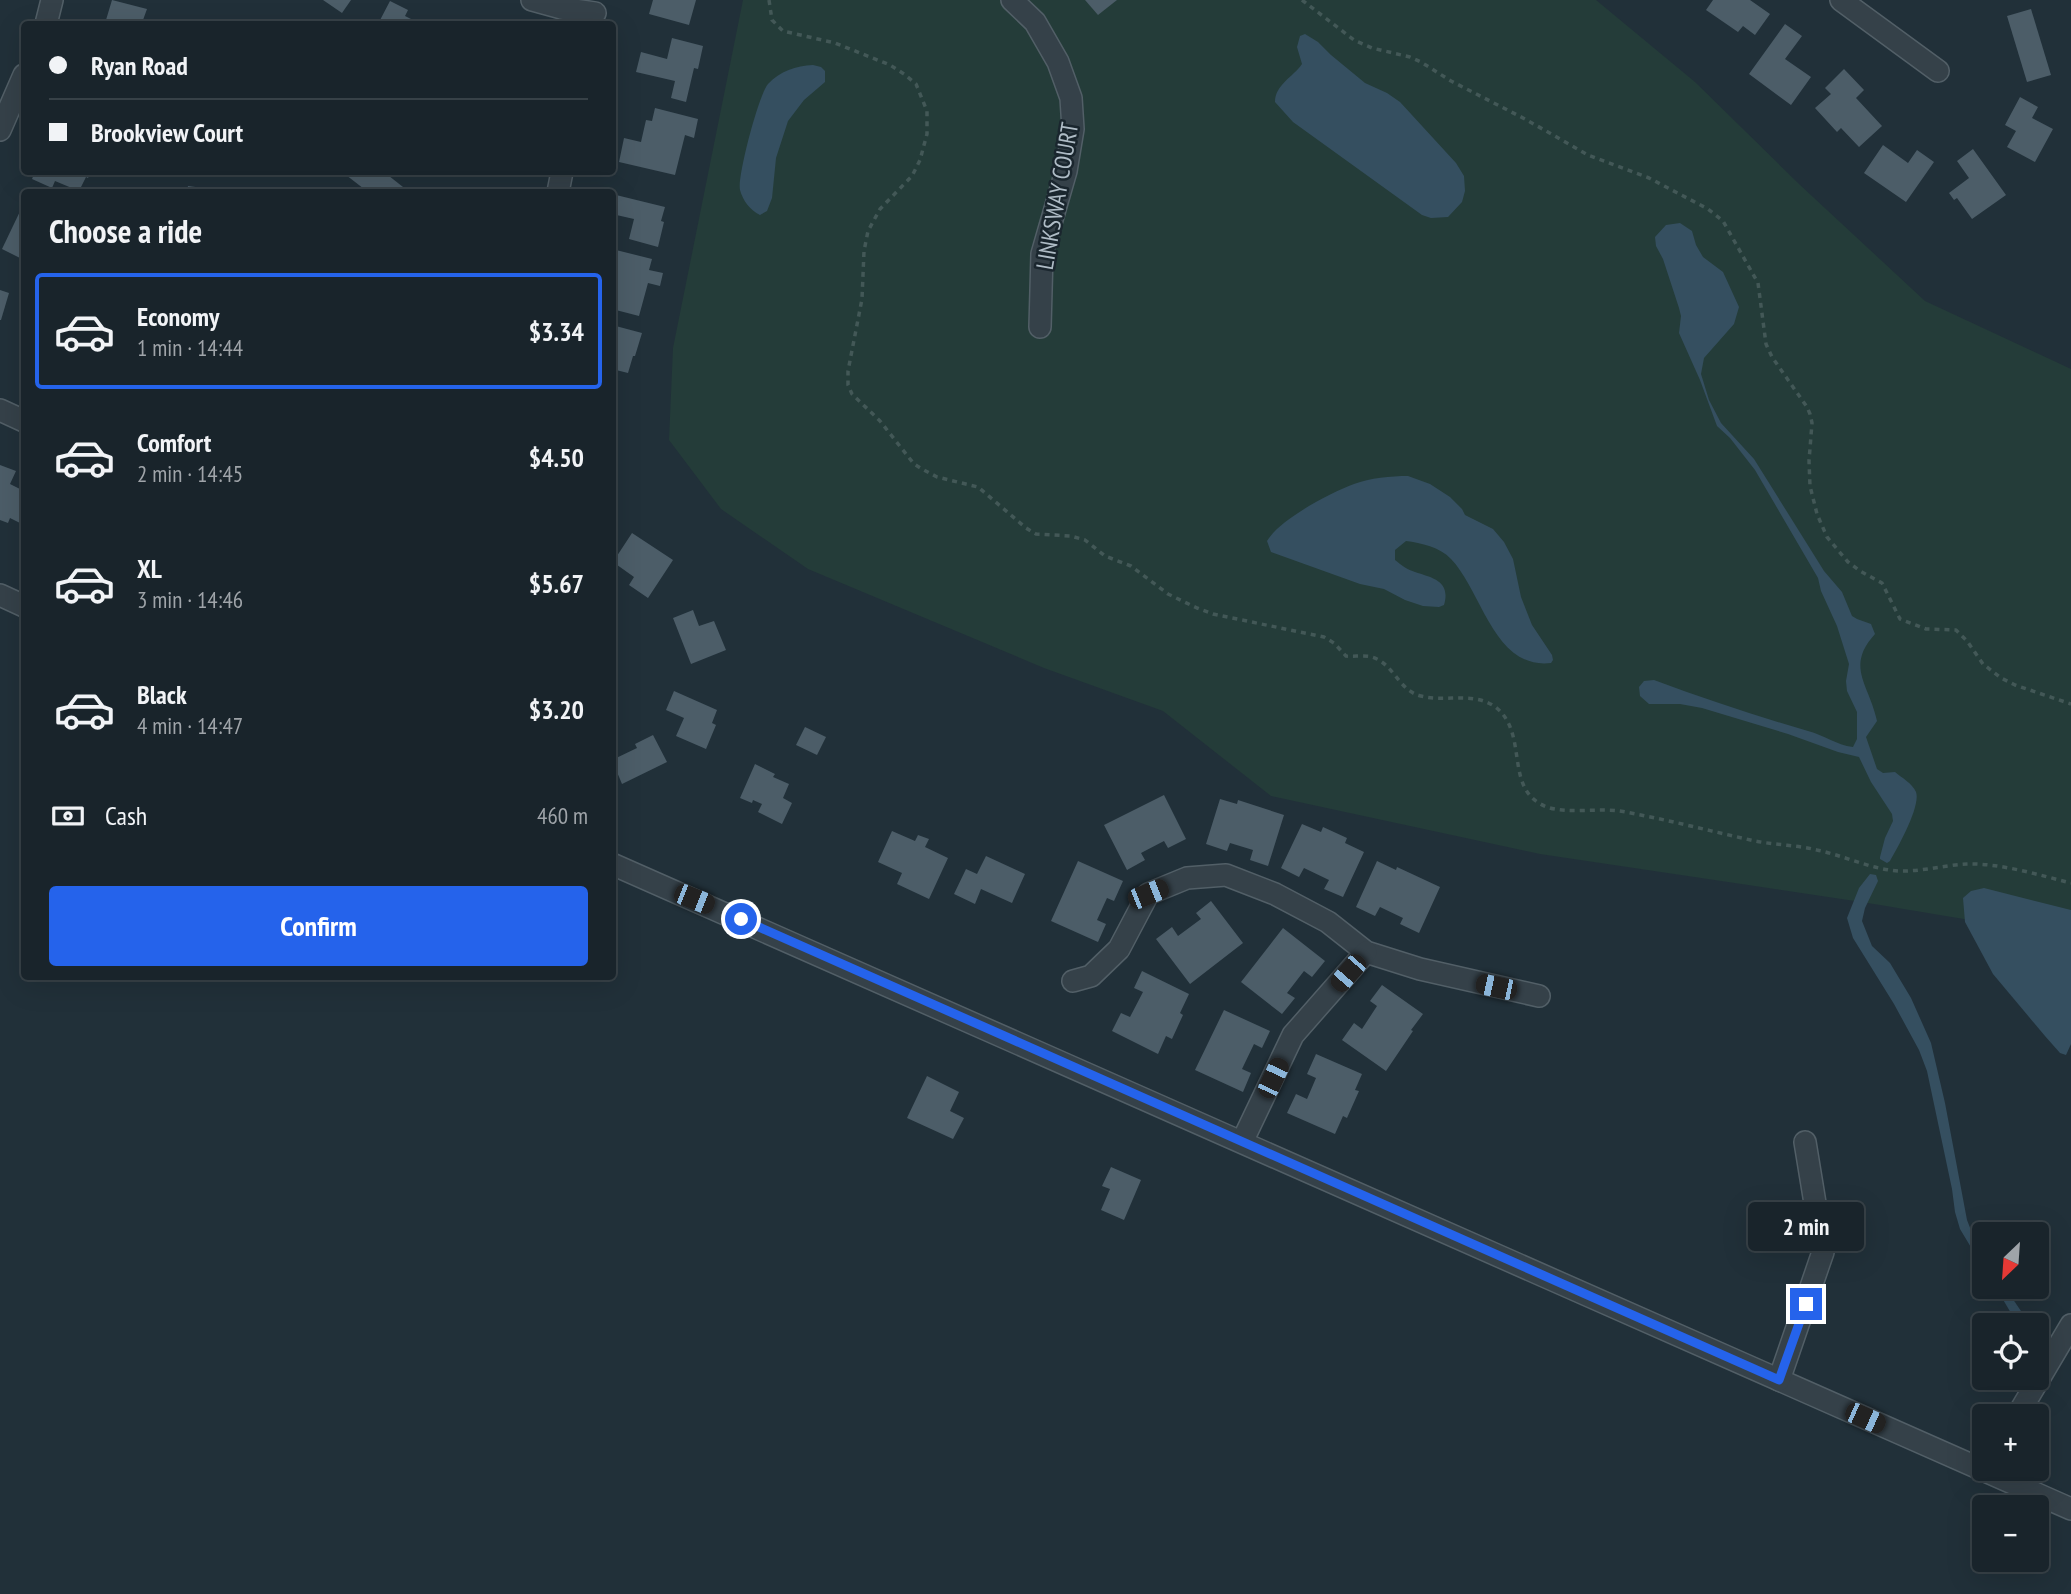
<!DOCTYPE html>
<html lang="en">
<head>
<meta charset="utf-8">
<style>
	body { margin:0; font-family:"PT Sans Narrow",sans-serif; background:#263037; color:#f1f3f6; height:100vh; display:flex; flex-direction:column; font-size:26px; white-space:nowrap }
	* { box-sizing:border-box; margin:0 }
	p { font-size:23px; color:#9fa4a9 }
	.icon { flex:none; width:38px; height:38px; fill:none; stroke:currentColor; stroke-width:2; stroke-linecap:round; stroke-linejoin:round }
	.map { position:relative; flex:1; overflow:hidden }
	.panel { position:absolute; left:21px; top:189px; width:595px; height:791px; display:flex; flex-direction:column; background:#19242b; border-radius:7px; box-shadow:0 7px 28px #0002,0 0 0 2px #374147 }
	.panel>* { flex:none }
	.banner { position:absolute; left:21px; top:21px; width:595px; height:154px; border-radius:7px; box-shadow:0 7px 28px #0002,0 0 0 2px #374147; display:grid; align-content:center; height:154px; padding:0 28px; background:#19242b }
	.needle { width:46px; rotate:205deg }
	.buttons { position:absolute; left:1972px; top:1222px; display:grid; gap:14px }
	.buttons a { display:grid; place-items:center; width:77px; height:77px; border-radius:7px; background:#19242b; box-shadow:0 7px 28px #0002,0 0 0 2px #374147; font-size:35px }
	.end { position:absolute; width:32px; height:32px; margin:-16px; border:9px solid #2563eb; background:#fff; box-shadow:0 0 0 4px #fff }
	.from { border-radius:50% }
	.bubble { position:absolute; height:49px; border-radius:7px; background:#19242b; box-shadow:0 7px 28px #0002,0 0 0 2px #374147; font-size:23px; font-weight:700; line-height:49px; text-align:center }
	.car { position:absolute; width:21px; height:42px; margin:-21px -10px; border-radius:9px; box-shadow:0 0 5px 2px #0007; background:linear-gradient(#222 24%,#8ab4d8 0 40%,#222 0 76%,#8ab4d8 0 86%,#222 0) }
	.banner b { display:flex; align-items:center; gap:24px; height:66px; font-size:26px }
	.banner b+b { border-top:2px solid #374147 }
	.banner i { width:18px; height:18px; background:#f1f3f6 }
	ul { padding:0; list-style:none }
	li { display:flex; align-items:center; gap:21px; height:116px; margin:0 14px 10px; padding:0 14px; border:4px solid transparent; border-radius:7px }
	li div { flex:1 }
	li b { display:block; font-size:26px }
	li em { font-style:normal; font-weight:700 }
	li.current { border-color:#2563eb }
	li>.icon { width:63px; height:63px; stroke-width:1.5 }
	h2 { padding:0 28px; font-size:32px; line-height:84px }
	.pay { display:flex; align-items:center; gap:18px; height:77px; padding:0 28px; font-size:26px }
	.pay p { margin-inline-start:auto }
	.primary-button { display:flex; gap:14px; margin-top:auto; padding:14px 28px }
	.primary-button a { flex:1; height:80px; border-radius:7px; background:#2563eb; color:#fff; font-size:28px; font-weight:700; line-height:80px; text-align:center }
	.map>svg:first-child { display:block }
	.green { fill:#243c39 }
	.water { fill:#354f60 }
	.building { fill:#4c5d68 }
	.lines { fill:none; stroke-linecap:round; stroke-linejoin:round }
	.minor-casing { stroke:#525f67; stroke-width:24 }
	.path { stroke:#435857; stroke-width:3.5; stroke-dasharray:5 5; stroke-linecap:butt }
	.minor { stroke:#354149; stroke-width:21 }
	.route { stroke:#2563eb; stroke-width:9 }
	.labels { text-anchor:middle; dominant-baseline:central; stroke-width:5; stroke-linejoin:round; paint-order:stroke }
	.street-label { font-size:24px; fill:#afbcc6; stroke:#1a262e }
</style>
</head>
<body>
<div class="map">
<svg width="2071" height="1594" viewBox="0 0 2071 1594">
	<rect width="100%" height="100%" fill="#213039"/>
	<polygon class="green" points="743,0 1596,0 1695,82 1799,184 1925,301 2071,369 2071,937 1868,903 1540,854 1271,796 1163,711 1044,668 808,569 721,509 669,440 673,348"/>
	<g class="water">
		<path d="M 1305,34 L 1318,42 L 1331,55 L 1365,83 L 1387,93 L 1400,102 L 1456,163 L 1464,176 L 1465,191 L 1462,202 L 1448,217 L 1431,218 L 1422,215 L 1293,122 L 1275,102 C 1275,85 1293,77 1302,64 L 1297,47 L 1300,36 Z"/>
		<path d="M 813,65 L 821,67 L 825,71 L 825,82 L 804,100 L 788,121 L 776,158 L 772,198 L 767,211 L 760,215 C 750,210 743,201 740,190 C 737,177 759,94 768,84 C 780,71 796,66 813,65 Z"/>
		<path d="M 1680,223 L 1692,231 L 1696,245 L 1703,257 L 1723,272 L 1739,307 L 1734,324 L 1704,358 L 1701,374 L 1709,400 L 1721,423 L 1754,459 L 1824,571 L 1842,592 L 1852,616 L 1857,619 L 1871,624 L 1875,634 C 1845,667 1869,684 1877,721 L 1866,737 L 1877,769 L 1883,773 L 1895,772 C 1902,778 1912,783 1916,792 C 1921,806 1898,847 1890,861 L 1887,863 L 1880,859 L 1880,857 L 1885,838 L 1893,821 L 1892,814 L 1871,782 L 1859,757 L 1838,752 L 1788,734 L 1702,708 L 1680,704 L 1649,704 L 1640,696 L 1639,687 L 1644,681 L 1654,680 C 1705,699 1756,716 1808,731 C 1824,735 1836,745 1853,747 L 1857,739 L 1857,712 L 1847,691 L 1846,681 L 1849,664 L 1837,626 L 1821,591 L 1818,578 L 1755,470 L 1730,438 L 1717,426 L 1700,380 L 1679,333 L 1681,316 L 1679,308 L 1663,259 L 1656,246 L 1655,237 L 1666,225 Z"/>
		<path d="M 1408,476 L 1430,484 L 1450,497 L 1462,509 L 1465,515 L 1493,529 L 1504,542 L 1513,559 L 1521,597 L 1532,625 L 1552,655 L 1553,660 L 1551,663 C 1494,670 1482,591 1451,559 C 1440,547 1421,543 1406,541 L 1395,550 L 1395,560 C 1401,565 1408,570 1415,572 C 1433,578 1451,581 1444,605 L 1439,607 L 1423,606 L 1405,600 L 1384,589 L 1360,584 L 1271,552 L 1267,541 C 1280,519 1330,493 1354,484 C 1370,478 1391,476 1408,476 Z"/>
		<polygon points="1870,874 1876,875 1878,881 1865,908 1862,921 1872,946 1890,963 1911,998 1931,1043 1945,1103 1967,1220 1978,1248 1984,1256 1984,1269 1960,1229 1955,1212 1952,1189 1927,1071 1919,1050 1894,1004 1853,938 1847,918 1859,888"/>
		<polygon points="1984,888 2071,910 2071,1044 2066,1055 2060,1053 2045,1036 1993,974 1965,922 1963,898 1971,891"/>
		<polygon points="1995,1286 2004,1286 2023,1314 2036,1325 2018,1325"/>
	</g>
	<g class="building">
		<polygon points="112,0 147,9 143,20 150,21 149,24 114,24 115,22 106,20"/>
		<polygon points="323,0 351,0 342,13"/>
		<polygon points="653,0 696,0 689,25 649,14"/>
		<polygon points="1085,0 1117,0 1098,15"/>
		<polygon points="1713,0 1750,0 1770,14 1755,35 1743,26 1738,32 1706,10"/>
		<polygon points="390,1 408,10 405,16 421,24 378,24"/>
		<polygon points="2031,9 2051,75 2027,82 2007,16"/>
		<polygon points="1785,24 1802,36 1785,59 1811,77 1791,105 1749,74"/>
		<polygon points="672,38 703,46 698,69 694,68 686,102 671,98 675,81 636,72 641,52 667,59"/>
		<polygon points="1844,69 1864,90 1856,98 1882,126 1859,147 1841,128 1837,132 1815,108 1831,94 1825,88"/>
		<polygon points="2020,97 2038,107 2032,118 2053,129 2035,162 2007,147 2016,131 2005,125"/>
		<polygon points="655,108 698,119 694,138 685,135 675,175 619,162 624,138 641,142 646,120 652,121"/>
		<polygon points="1883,145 1908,163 1917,150 1934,162 1906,202 1864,173"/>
		<polygon points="1973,149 2006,195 1972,219 1957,198 1954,200 1949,193 1969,178 1957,161"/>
		<polygon points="35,172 91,172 88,178 86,177 79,191 55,181 52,188 32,179"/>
		<polygon points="349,172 384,172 403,187 398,192 368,192 346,175"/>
		<polygon points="188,186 218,190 218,192 187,192"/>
		<polygon points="612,194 665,207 661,221 664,222 658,247 629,239 634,219 612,214"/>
		<polygon points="24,203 24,250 20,258 2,249"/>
		<polygon points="612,249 652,259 649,270 663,273 660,286 648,283 639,316 612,309 612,286 617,270 612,269"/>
		<polygon points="0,290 9,293 1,320 0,320"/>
		<polygon points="612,325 642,333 635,356 633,356 628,373 612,369"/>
		<polygon points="0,465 16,471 10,484 24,491 24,525 10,518 8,523 0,520"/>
		<polygon points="632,533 673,560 648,598 629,585 634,577 613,562"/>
		<polygon points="693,610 699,626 714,621 726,650 691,664 673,618"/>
		<polygon points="674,691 717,710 712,723 716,725 706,749 676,736 684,718 666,710"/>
		<polygon points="805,727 826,737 817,755 796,745"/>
		<polygon points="653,735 667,762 622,784 612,760 637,748 635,744"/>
		<polygon points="755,764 775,774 773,777 789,784 783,798 792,803 782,824 758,812 762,804 753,800 752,803 740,798"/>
		<polygon points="1164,795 1186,839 1168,848 1164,841 1141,853 1145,860 1127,870 1104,825"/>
		<polygon points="1220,799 1237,804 1238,800 1284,815 1268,866 1250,860 1253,850 1230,843 1227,851 1206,844"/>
		<polygon points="1302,824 1321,832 1323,827 1347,838 1345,843 1364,852 1343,897 1324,889 1329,880 1304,868 1299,877 1281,868"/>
		<polygon points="892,831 915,841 918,835 929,839 925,847 948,858 929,899 897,884 902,873 878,862"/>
		<polygon points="986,856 1025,874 1012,903 981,889 975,904 954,894 966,869 977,874"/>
		<polygon points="1078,861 1123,881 1114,901 1107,898 1097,920 1106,924 1098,942 1051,921"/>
		<polygon points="1377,861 1396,870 1397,867 1440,887 1419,933 1400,924 1403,918 1380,907 1375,916 1356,907"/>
		<polygon points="1211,901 1243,943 1190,984 1156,939 1172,927 1178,936 1201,919 1196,913"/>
		<polygon points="1283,928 1325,961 1312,977 1304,971 1287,993 1295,998 1282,1014 1241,982"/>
		<polygon points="1142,971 1189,994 1180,1013 1183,1015 1172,1039 1166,1036 1158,1054 1112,1031 1121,1013 1130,1017 1143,992 1134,988"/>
		<polygon points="1382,985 1423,1014 1411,1030 1413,1031 1386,1071 1342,1040 1354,1023 1362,1029 1377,1006 1370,1001"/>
		<polygon points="1224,1010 1270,1031 1262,1048 1254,1044 1242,1069 1251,1073 1243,1092 1195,1070"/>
		<polygon points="1316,1054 1362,1074 1355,1090 1359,1091 1347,1118 1343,1116 1335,1134 1287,1113 1296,1094 1307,1099 1316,1078 1307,1074"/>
		<polygon points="927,1076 959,1092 950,1111 964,1118 953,1139 907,1118"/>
		<polygon points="1111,1167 1141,1180 1124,1220 1101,1210 1110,1189 1102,1186"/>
	</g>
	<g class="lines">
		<g class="minor-casing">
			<g id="minor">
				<polyline points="532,0 561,8 595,13"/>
				<polyline points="1012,0 1035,22 1058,62 1071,98 1073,129 1066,171 1042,254 1040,327"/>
				<polyline points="1841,0 1938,71"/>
				<polyline points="46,24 52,0"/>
				<polyline points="0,130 24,75"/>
				<polyline points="558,192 562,172"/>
				<polyline points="0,410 24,421"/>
				<polyline points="0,595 24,606"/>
				<polyline points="612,864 2071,1509"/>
				<polyline points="1073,981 1091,976 1119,949 1148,894 1187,878 1226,875 1275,894 1328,922 1366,952 1420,969 1539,996"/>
				<polyline points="1242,1142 1293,1035 1366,952"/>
				<polyline points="1779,1380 1823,1252 1805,1142"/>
				<polyline points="2017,1416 2071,1325"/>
			</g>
		</g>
		<g class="path">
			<path d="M 769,0 L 772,20 L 783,31 L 835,43 L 890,65 L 904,74 L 916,84 L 927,111 L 927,134 L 920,160 L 912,176 L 880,209 L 868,231 L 864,251 L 862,299 L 848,371 L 848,385 L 852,394 L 880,421 L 914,464 L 922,469 L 937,477 L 978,487 L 1026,528 L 1036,534 L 1071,536 L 1085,540 L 1105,556 L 1131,566 L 1168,594 L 1197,608 L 1213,614 L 1324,637 L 1334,643 L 1346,656 C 1356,657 1368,654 1377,659 C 1395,668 1400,691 1421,696 C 1447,703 1479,689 1501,712 C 1527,741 1505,791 1547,807 C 1566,814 1598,808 1620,811 C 1665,819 1710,831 1755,841 C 1775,845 1797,845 1817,850 C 1841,855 1864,866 1889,870 C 1914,874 1942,865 1967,864 C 2000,863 2039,875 2071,883"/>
			<polyline points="1302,0 1354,40 1372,48 1410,57 1421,62 1451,81 1525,119 1588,155 1649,178 1708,209 1723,221 1758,283 1766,344 1772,357 1807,407 1810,414 1812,423 1809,461 1810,486 1817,514 1827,537 1848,562 1860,571 1882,583 1900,619 1926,629 1956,630 1967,641 1983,664 2001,678 2015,685 2071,704"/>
		</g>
		<use href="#minor" class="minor"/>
	</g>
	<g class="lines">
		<polyline class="route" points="741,919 1779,1380 1806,1304"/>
	</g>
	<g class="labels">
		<g class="street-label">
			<text transform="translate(1057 196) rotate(-80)">LINKSWAY COURT</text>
		</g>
	</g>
</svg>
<div class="buttons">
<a><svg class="needle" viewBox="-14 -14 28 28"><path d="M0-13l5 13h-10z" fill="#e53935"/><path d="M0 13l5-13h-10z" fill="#9fa4a9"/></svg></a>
<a><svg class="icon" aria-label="locate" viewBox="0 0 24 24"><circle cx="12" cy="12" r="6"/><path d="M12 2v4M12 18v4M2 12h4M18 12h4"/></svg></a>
<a>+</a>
<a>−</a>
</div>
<i class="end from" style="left:741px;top:919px"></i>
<i class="end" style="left:1806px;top:1304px"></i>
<div class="bubble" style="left:1748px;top:1202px;width:116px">2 min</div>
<i class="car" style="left:1148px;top:894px;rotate:68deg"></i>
<i class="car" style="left:694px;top:899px;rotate:112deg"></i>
<i class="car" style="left:1348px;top:973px;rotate:221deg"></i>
<i class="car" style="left:1496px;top:987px;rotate:282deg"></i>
<i class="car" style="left:1273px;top:1078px;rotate:25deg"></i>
<i class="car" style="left:1865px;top:1418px;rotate:114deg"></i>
<div class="banner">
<b><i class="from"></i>Ryan Road</b>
<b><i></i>Brookview Court</b>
</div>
<section class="panel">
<h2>Choose a ride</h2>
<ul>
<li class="current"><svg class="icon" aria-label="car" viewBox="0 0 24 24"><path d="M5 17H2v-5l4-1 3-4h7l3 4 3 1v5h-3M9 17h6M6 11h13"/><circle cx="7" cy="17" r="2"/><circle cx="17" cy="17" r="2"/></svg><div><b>Economy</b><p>1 min · 14:44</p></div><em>$3.34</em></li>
<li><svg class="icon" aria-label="car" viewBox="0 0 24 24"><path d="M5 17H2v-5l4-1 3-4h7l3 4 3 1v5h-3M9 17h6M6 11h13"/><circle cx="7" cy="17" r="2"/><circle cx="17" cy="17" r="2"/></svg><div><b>Comfort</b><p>2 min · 14:45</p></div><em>$4.50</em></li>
<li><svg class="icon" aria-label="car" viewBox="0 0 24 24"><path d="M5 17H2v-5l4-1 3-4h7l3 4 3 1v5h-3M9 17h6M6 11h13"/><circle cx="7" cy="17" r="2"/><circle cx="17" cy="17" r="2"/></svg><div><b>XL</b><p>3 min · 14:46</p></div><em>$5.67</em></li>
<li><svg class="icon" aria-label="car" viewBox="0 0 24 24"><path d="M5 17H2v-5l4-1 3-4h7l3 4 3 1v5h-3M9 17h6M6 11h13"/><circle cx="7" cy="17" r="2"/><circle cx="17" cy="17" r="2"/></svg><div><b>Black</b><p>4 min · 14:47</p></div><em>$3.20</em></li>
</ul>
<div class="pay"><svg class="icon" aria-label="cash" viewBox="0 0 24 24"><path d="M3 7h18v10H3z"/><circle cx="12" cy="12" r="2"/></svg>Cash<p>460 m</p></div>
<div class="primary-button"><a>Confirm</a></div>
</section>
</div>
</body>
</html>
